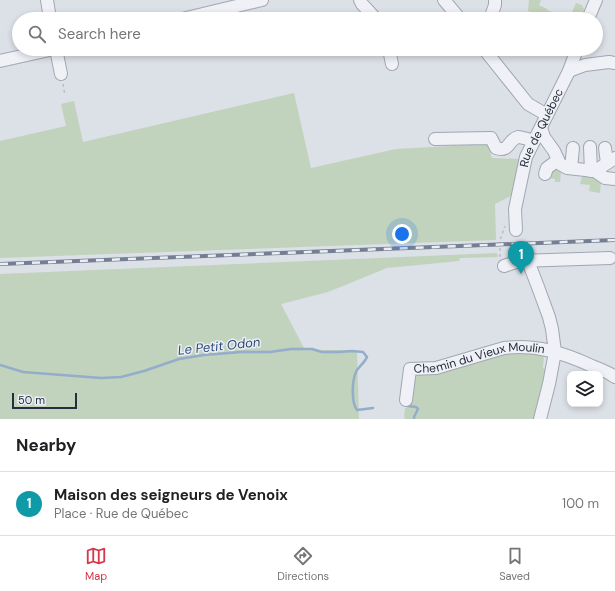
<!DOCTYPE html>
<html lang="en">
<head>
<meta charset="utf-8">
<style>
  :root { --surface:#fff; --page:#f2f2f2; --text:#202124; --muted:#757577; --line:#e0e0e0; --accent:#d7374b }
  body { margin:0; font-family:"DM Sans",sans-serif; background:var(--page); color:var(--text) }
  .controls { position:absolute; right:12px; bottom:12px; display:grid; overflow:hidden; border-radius:8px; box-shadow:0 2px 6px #0003 }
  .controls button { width:36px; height:36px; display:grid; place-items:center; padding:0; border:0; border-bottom:1px solid var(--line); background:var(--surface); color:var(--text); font:20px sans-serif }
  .scale { position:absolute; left:12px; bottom:10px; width:65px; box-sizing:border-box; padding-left:4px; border:2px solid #252e3f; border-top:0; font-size:11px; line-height:14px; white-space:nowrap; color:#252e3f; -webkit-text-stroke:3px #ebeff5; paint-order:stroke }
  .you { position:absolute; left:402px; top:234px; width:14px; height:14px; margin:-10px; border:3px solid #fff; border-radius:50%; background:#1a73e8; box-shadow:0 0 0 6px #1a73e833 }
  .badge { display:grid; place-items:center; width:26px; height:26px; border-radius:50%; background:var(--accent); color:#fff; font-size:13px; font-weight:700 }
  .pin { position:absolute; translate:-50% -33px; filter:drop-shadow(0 1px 2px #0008) }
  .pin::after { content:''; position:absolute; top:21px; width:14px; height:12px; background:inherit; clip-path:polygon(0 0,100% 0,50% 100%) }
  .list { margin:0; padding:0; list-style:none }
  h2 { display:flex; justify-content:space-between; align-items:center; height:52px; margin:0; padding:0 16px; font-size:17px }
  h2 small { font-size:13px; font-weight:400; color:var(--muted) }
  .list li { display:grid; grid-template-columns:26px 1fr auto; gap:12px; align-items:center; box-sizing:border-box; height:64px; padding:0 16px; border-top:1px solid var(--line) }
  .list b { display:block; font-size:15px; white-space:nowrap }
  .list p { margin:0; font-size:13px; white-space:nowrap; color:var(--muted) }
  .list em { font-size:13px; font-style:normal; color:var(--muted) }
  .icon { flex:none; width:22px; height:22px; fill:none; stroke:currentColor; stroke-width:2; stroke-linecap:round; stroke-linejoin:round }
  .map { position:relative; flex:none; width:615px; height:419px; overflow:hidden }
  .search { position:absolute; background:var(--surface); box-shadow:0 2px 6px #0003; left:12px; right:12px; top:12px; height:44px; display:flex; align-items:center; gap:10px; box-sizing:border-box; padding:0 14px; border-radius:22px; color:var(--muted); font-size:15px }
  .sheet { height:116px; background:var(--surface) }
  nav { display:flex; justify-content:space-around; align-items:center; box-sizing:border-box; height:56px; border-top:1px solid var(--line); background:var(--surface); font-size:11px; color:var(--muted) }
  nav a { display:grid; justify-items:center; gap:2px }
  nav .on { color:var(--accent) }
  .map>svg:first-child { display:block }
  .green { fill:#c1d2bd }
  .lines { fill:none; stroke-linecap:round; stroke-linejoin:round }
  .stream { stroke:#94adca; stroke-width:2.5 }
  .minor-casing { stroke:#a1a7b1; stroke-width:14 }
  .path { stroke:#babec6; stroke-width:1.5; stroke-dasharray:3 3; stroke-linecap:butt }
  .minor { stroke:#eff1f6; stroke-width:12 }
  .rail-casing { stroke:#757f92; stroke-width:4 }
  .rail { stroke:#ebeff5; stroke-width:2.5; stroke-dasharray:8; stroke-linecap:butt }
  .labels { text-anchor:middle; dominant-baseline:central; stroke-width:3; stroke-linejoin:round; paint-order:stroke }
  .street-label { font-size:12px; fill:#252e3f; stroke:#ebeff5 }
  .water-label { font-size:13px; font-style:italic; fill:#2d4b75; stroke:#ebeff5 }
</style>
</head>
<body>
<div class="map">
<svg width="615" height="419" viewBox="0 0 615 419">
  <rect width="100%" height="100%" fill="#dce0e7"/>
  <g class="green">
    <path d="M529,0H541L539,5L547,9V10L569,19L576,3L582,5L584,9L580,19H549L528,11Z"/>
    <path d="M294,93L311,168L396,149L487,144L492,158L519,159L511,196L495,204L496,240L0,258V141L66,126L61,104L74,101L83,142Z"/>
    <path d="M555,168L561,172L560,182H555V179L550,178L551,172Z"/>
    <path d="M582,176L592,177L601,181L600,193L589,191L590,185L580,184Z"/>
    <path d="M497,253L498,257L460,258L459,261L387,268L328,292L281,304L305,350H357L359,419H0V274Z"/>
    <path d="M498,352L544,354L543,368L548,370L540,419H405L404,417L405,408L408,407L411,376Z"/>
  </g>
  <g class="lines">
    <g class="stream">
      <path d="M0,365L23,372L101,378L121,377L144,371L179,359L204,355L241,352H270L291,349H312L322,352H339L352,351L363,352L367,357C364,364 358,367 356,372C352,381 351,402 357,410L373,408"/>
      <path d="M408,406L416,407L418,409L414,417V419"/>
    </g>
    <defs>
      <g id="minor">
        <path d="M47,0L50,19"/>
        <path d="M360,0L362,4L376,19"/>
        <path d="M444,0L460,19"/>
        <path d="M182,19L262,0"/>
        <path d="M490,19L495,5V0"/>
        <path d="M588,19L596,0"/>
        <path d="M56,49L61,74"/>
        <path d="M389,49L392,64"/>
        <path d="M484,49L528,104L547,115"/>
        <path d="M0,61L54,49"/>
        <path d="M569,71L585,65L609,62L615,63"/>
        <path d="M541,128L544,137L554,151L560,164L567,168L595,171L605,178L615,179"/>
        <path d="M435,139L491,138L496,148C510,153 508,139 518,137C523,137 529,140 534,141"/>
        <path d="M590,147L591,171"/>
        <path d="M605,148L607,163"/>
        <path d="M571,168L573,148"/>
        <path d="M595,171L615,158"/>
        <path d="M545,174L547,168L558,160"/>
        <path id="s1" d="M516,230L515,209L526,157L569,71L577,49"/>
        <path d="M528,261L538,287L549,317L552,329L555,352L549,384L540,419"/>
        <path d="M504,266L519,261L610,258"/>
        <path id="s2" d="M406,400L410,369L436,368L504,348C536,344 564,353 592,366C600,369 608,372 615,377"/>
      </g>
    </defs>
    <use href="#minor" class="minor-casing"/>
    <g class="path">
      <path d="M63,84L65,96"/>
      <path d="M501,256H500V240L505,226"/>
    </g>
    <use href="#minor" class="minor"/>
    <defs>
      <path id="rail" d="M0,264L615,240"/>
    </defs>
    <use href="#rail" class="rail-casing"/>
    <use href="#rail" class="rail"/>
  </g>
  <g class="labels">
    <g class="street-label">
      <text stroke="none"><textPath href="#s1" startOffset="107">Rue de Québec</textPath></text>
      <text stroke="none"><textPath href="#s2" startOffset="102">Chemin du Vieux Moulin</textPath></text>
    </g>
    <g class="water-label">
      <text transform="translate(219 346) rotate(-6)">Le Petit Odon</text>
    </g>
  </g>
</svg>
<div class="controls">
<button><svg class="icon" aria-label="layers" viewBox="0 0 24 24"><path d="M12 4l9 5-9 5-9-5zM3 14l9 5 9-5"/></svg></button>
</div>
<div class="scale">50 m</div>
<div class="you"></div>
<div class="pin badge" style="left:521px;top:274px;background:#0f9aa8">1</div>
<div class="search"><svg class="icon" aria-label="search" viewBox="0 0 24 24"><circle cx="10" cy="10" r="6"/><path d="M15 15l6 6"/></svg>Search here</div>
</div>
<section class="sheet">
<h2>Nearby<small></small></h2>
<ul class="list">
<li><span class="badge" style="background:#0f9aa8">1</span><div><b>Maison des seigneurs de Venoix</b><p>Place · Rue de Québec</p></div><em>100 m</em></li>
</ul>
</section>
<nav>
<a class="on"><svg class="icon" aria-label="map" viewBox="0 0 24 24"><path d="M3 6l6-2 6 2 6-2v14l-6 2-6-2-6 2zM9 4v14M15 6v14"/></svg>Map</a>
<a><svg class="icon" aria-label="directions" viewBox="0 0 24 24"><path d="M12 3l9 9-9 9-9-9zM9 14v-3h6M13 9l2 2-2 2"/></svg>Directions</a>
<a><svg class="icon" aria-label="saved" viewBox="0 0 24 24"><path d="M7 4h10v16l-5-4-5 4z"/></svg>Saved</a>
</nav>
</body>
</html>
